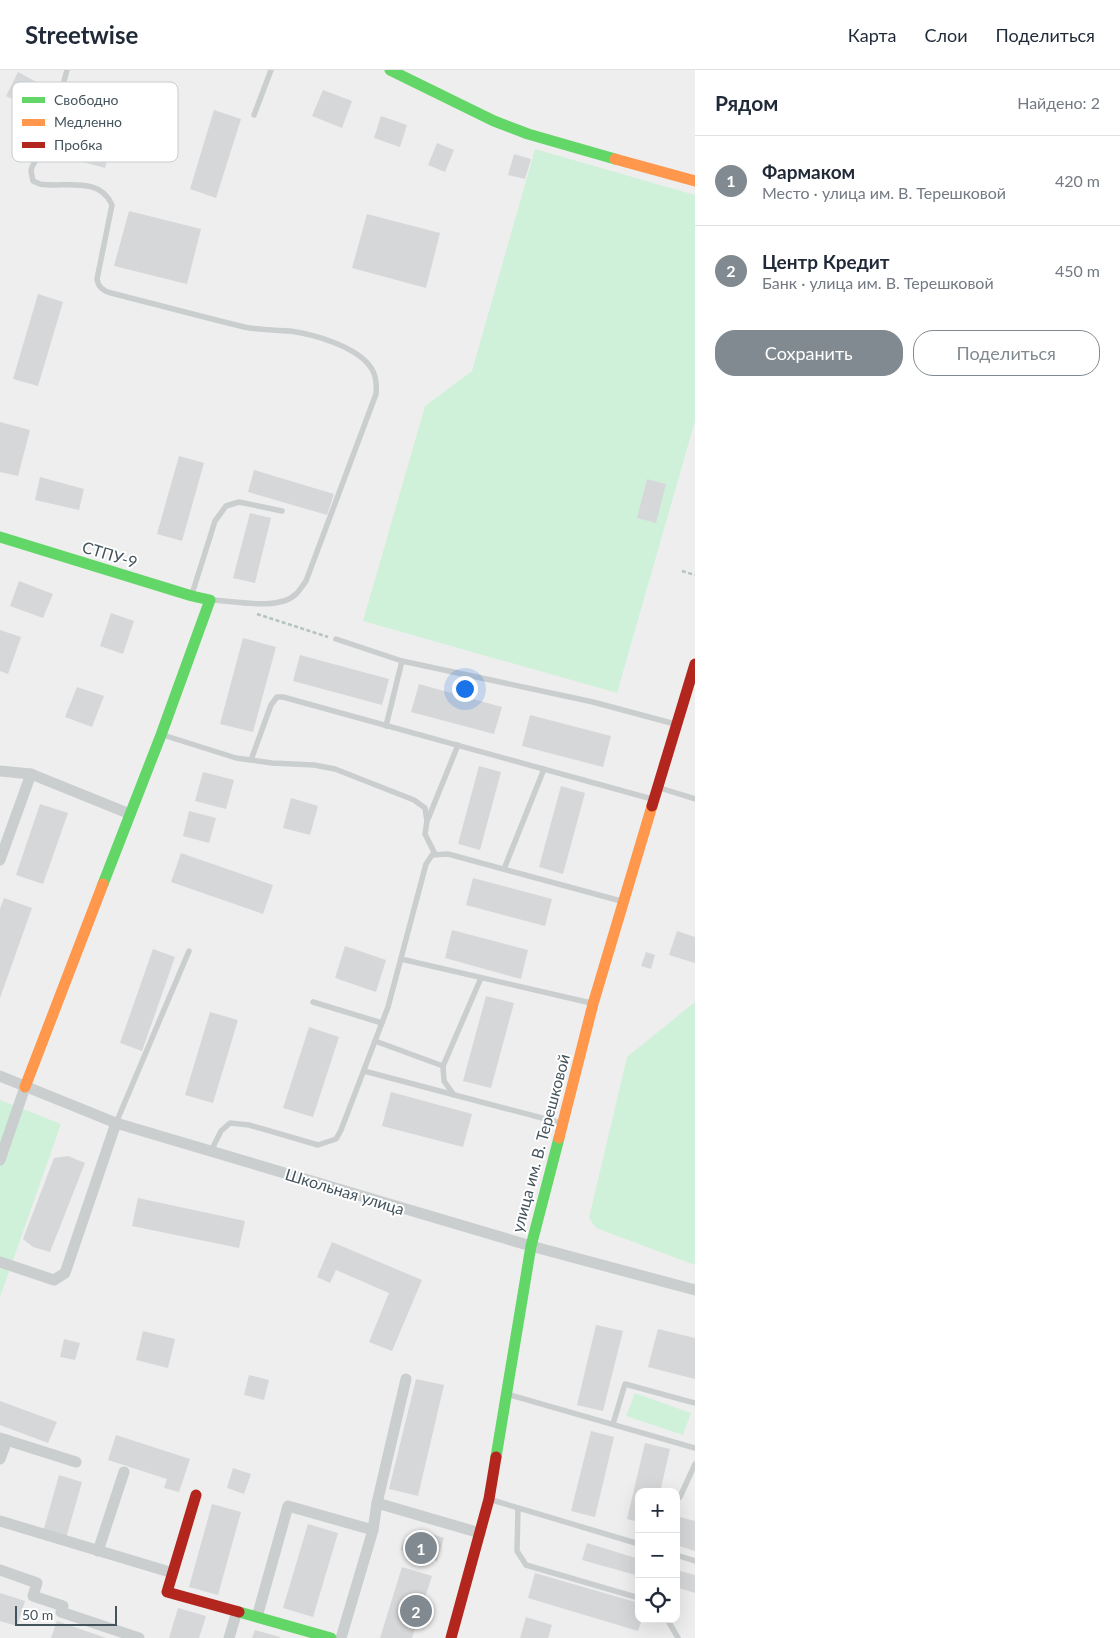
<!DOCTYPE html>
<html lang="ru">
<head>
<meta charset="utf-8">
<style>
  :root { --surface:#fff; --page:#f6f6f7; --text:#1f2937; --muted:#747a83; --line:#e0e1e3; --accent:#808a90 }
  body { margin:0; font-family:Lato,sans-serif; background:var(--page); color:var(--text) }
  .controls { position:absolute; right:15px; bottom:15px; display:grid; overflow:hidden; border-radius:10px; box-shadow:0 5px 20px #0002 }
  .controls button { width:45px; height:45px; display:grid; place-items:center; padding:0; border:0; border-bottom:1px solid var(--line); background:var(--surface); color:var(--text); font:25px sans-serif }
  .scale { position:absolute; left:15px; bottom:12px; width:102px; box-sizing:border-box; padding-left:5px; border:2px solid #44545d; border-top:0; font-size:14px; line-height:18px; white-space:nowrap; color:#44545d; -webkit-text-stroke:4px #fff; paint-order:stroke }
  .you { position:absolute; left:464px; top:618px; width:18px; height:18px; margin:-12px; border:4px solid #fff; border-radius:50%; background:#1a73e8; box-shadow:0 0 0 8px #1a73e833 }
  .badge { display:grid; place-items:center; width:32px; height:32px; border-radius:50%; background:var(--accent); color:#fff; font-size:16px; font-weight:700 }
  .pin { position:absolute; translate:-50% -50%; border:2px solid #fff; box-shadow:0 1px 5px #0006 }
  .list { margin:0; padding:0; list-style:none }
  h2 { display:flex; justify-content:space-between; align-items:center; height:65px; margin:0; padding:0 20px; font-size:21px }
  h2 small { font-size:16px; font-weight:400; color:var(--muted) }
  .list li { display:grid; grid-template-columns:32px 1fr auto; gap:15px; align-items:center; box-sizing:border-box; height:90px; padding:0 20px; border-top:1px solid var(--line) }
  .list b { display:block; font-size:19px; white-space:nowrap }
  .list p { margin:0; font-size:16px; white-space:nowrap; color:var(--muted) }
  .list em { font-size:16px; font-style:normal; color:var(--muted) }
  .actions { display:flex; gap:10px; padding:15px 20px }
  .actions a { flex:1; padding:11px 0; border:1px solid var(--accent); border-radius:20px; text-align:center; font-size:18px; color:var(--accent) }
  .actions .main { background:var(--accent); color:#fff }
  .icon { flex:none; width:28px; height:28px; fill:none; stroke:currentColor; stroke-width:2; stroke-linecap:round; stroke-linejoin:round }
  .map { position:relative; flex:none; width:695px; height:1568px; overflow:hidden }
  header { display:flex; align-items:center; gap:30px; box-sizing:border-box; height:70px; padding:0 25px; background:var(--surface); border-bottom:1px solid var(--line) }
  header strong { font-size:24px }
  nav { display:flex; gap:28px; margin-inline-start:auto; font-size:18px }
  main { display:flex }
  aside { flex:1; background:var(--surface) }
  .map>svg:first-child { display:block }
  .green { fill:#d0f1d9 }
  .building { fill:#d6d7d9 }
  .lines { fill:none; stroke-linecap:round; stroke-linejoin:round }
  .path { stroke:#b6c4be; stroke-width:2.5; stroke-dasharray:4 2.5; stroke-linecap:butt }
  .lane { stroke:#cacecf; stroke-width:5.5 }
  .street { stroke:#cacecf; stroke-width:11 }
  .fast { stroke:#63d668; stroke-width:11 }
  .slow { stroke:#ff974d; stroke-width:11 }
  .jam { stroke:#b3261e; stroke-width:11 }
  .labels { text-anchor:middle; dominant-baseline:central; stroke-width:4; stroke-linejoin:round; paint-order:stroke }
  .street-label { font-size:16px; fill:#44545d; stroke:#fff }
  .key { fill:#fff; stroke:#c7ccce; stroke-width:1 }
  .key-label { font-size:14px; fill:#44545d }
</style>
</head>
<body>
<header>
<strong>Streetwise</strong>
<nav><a>Карта</a><a>Слои</a><a>Поделиться</a></nav>
</header>
<main>
<div class="map">
<svg width="695" height="1568" viewBox="0 0 695 1568">
  <rect width="100%" height="100%" fill="#efeeee"/>
  <g class="green">
    <path d="M535,79L695,125V351L617,623L363,551L425,336L472,301Z"/>
    <path d="M695,932V1195L596,1158L589,1148L627,987Z"/>
    <path d="M0,1030L61,1054L0,1227Z"/>
    <path d="M635,1323L691,1343L683,1365L626,1346Z"/>
  </g>
  <g class="building">
    <path d="M18,2L42,15L31,38L6,26Z"/>
    <path d="M92,13L125,21L105,98L72,89Z"/>
    <path d="M323,20L352,31L342,58L312,46Z"/>
    <path d="M214,40L241,49L216,128L190,119Z"/>
    <path d="M381,46L407,55L400,77L374,68Z"/>
    <path d="M437,73L454,80L445,102L428,95Z"/>
    <path d="M514,84L531,89L525,109L508,105Z"/>
    <path d="M129,141L201,159L187,214L114,196Z"/>
    <path d="M367,144L440,163L426,218L352,198Z"/>
    <path d="M38,224L63,232L38,316L13,309Z"/>
    <path d="M0,352L30,360L18,406L0,402Z"/>
    <path d="M179,386L204,393L182,471L157,464Z"/>
    <path d="M254,400L334,424L327,445L248,422Z"/>
    <path d="M40,407L84,419L79,440L35,430Z"/>
    <path d="M647,409L666,414L656,453L637,448Z"/>
    <path d="M250,443L271,448L255,513L233,508Z"/>
    <path d="M19,511L53,524L43,548L10,536Z"/>
    <path d="M111,543L134,551L123,584L100,576Z"/>
    <path d="M0,560L21,567L8,604L0,601Z"/>
    <path d="M243,568L276,577L253,662L220,654Z"/>
    <path d="M300,585L389,609L382,635L293,611Z"/>
    <path d="M419,614L502,637L494,664L411,642Z"/>
    <path d="M77,617L104,626L92,657L65,647Z"/>
    <path d="M530,645L611,666L603,697L522,676Z"/>
    <path d="M479,696L501,702L480,780L458,774Z"/>
    <path d="M203,702L234,710L226,739L195,731Z"/>
    <path d="M561,716L585,723L563,804L539,797Z"/>
    <path d="M291,728L318,736L310,765L283,758Z"/>
    <path d="M40,734L68,743L43,814L16,805Z"/>
    <path d="M189,741L216,748L209,773L183,766Z"/>
    <path d="M181,783L273,815L263,844L171,812Z"/>
    <path d="M473,808L552,829L545,856L466,835Z"/>
    <path d="M4,828L32,838L0,928V839Z"/>
    <path d="M452,860L528,880L521,909L445,888Z"/>
    <path d="M677,861L695,867V893L669,885Z"/>
    <path d="M345,876L386,890L376,922L335,908Z"/>
    <path d="M153,879L175,887L142,981L120,973Z"/>
    <path d="M646,882L655,885L651,899L641,896Z"/>
    <path d="M486,926L514,933L491,1018L463,1011Z"/>
    <path d="M210,942L238,950L213,1033L185,1025Z"/>
    <path d="M309,957L339,967L313,1047L283,1038Z"/>
    <path d="M391,1022L472,1044L463,1077L382,1056Z"/>
    <path d="M68,1086L85,1093L50,1182L33,1177L23,1169L54,1088Z"/>
    <path d="M138,1128L245,1151L239,1178L132,1156Z"/>
    <path d="M332,1172L422,1210L392,1281L369,1272L389,1223L336,1200L330,1213L317,1207Z"/>
    <path d="M596,1255L623,1261L603,1341L577,1335Z"/>
    <path d="M658,1259L695,1268V1309L648,1297Z"/>
    <path d="M143,1261L175,1269L168,1298L136,1290Z"/>
    <path d="M64,1269L80,1273L75,1290L60,1287Z"/>
    <path d="M249,1305L269,1310L264,1330L244,1325Z"/>
    <path d="M416,1309L444,1315L418,1426L389,1419Z"/>
    <path d="M0,1331L57,1352L48,1373L0,1355Z"/>
    <path d="M591,1361L614,1367L595,1447L571,1441Z"/>
    <path d="M116,1365L190,1389L179,1422L164,1418L167,1409L108,1390Z"/>
    <path d="M645,1373L670,1379L660,1422H639V1452L627,1449Z"/>
    <path d="M233,1398L251,1404L244,1424L227,1418Z"/>
    <path d="M59,1405L82,1412L66,1468L43,1462Z"/>
    <path d="M212,1434L241,1442L218,1525L189,1517Z"/>
    <path d="M676,1446L695,1451V1481L676,1475Z"/>
    <path d="M308,1454L338,1463L313,1547L283,1538Z"/>
    <path d="M426,1462L444,1468L437,1491L401,1480L404,1470L422,1475Z"/>
    <path d="M587,1473L639,1489V1506L582,1490Z"/>
    <path d="M402,1497L432,1506L412,1568H380Z"/>
    <path d="M676,1500L695,1505V1523L676,1517Z"/>
    <path d="M535,1503L639,1533V1549H642L638,1561L528,1528Z"/>
    <path d="M0,1523L25,1531L17,1556L0,1551Z"/>
    <path d="M178,1538L206,1546L199,1568H169Z"/>
    <path d="M526,1547L552,1555L548,1568H520Z"/>
    <path d="M57,1551L106,1568H51Z"/>
    <path d="M255,1560L280,1567V1568H252Z"/>
  </g>
  <g class="lines">
    <g class="path">
      <path d="M682,501L695,505"/>
      <path d="M257,544L328,567"/>
    </g>
    <g class="lane">
      <path d="M67,0L49,66L32,97L31,101L33,111L40,114C65,118 100,106 112,135L97,209C98,217 103,221 111,223C155,234 199,246 244,257C259,260 274,260 290,261C313,264 354,276 369,295C376,303 377,314 376,324L306,511C303,515 300,520 296,524C279,541 235,531 212,530"/>
      <path d="M254,45L271,0"/>
      <path d="M192,524L215,451L226,436L239,432L282,441"/>
      <path d="M336,569L402,591"/>
      <path d="M386,656L402,591L593,632L675,654"/>
      <path d="M163,665L236,688L272,693L314,695L335,699L414,730L425,738L427,751L425,764L435,784"/>
      <path d="M251,690L271,635L277,627H283L652,729"/>
      <path d="M660,718L695,729"/>
      <path d="M428,749L458,675"/>
      <path d="M504,799L544,699"/>
      <path d="M401,889L591,933"/>
      <path d="M313,932L382,953"/>
      <path d="M375,971L443,996"/>
      <path d="M364,1001L561,1053"/>
      <path d="M454,1025L444,1011L443,996L481,908"/>
      <path d="M116,1053L189,881"/>
      <path d="M211,1081L221,1061L230,1053L249,1055L318,1075L336,1069L341,1060L388,937L426,794L432,785L448,784L621,831"/>
      <path d="M507,1324L695,1378"/>
      <path d="M613,1354L625,1314L695,1333"/>
      <path d="M492,1430L639,1474"/>
      <path d="M676,1430L680,1427L695,1394"/>
      <path d="M518,1438L517,1481L526,1495L639,1528"/>
      <path d="M676,1485L695,1491"/>
      <path d="M667,1549L678,1568"/>
    </g>
    <g class="street">
      <path d="M0,701L31,704L130,744"/>
      <path d="M0,790L31,704"/>
      <path d="M0,1006L116,1053L531,1176L695,1220"/>
      <path d="M0,1090L25,1017"/>
      <path d="M0,1192L54,1210L65,1203L116,1053"/>
      <path d="M0,1368L76,1392"/>
      <path d="M0,1389L7,1370"/>
      <path d="M377,1433L480,1463"/>
      <path d="M0,1451L173,1503"/>
      <path d="M98,1481L124,1402"/>
      <path d="M0,1500L37,1513L33,1526L63,1536L61,1542L139,1568"/>
      <path d="M257,1547L288,1436L373,1460"/>
      <path d="M229,1568L237,1541"/>
      <path d="M341,1568L373,1460L377,1433L406,1309"/>
    </g>
    <g class="fast">
      <path d="M390,0L494,51L528,64L615,89"/>
      <path d="M0,467L192,526L210,530L161,665L103,814"/>
      <path d="M496,1387L531,1176L559,1068"/>
      <path d="M239,1542L331,1568"/>
    </g>
    <g class="slow">
      <path d="M615,89L695,111"/>
      <path d="M25,1017L103,814"/>
      <path d="M559,1068L593,934L652,736"/>
    </g>
    <g class="jam">
      <path d="M652,736L695,594"/>
      <path d="M196,1425L167,1522L239,1542"/>
      <path d="M451,1568L489,1429L496,1387"/>
    </g>
  </g>
  <g class="labels">
    <g class="street-label">
      <text transform="translate(110 484) rotate(17)">СТПУ-9</text>
      <text transform="translate(540 1073) rotate(-75)">улица им. В. Терешковой</text>
      <text transform="translate(345 1121) rotate(17)">Школьная улица</text>
    </g>
  </g>
  <rect x="12" y="12" width="166" height="80" rx="8" class="key"/>
  <rect x="22" y="27" width="23" height="6" fill="#63d668"/>
  <rect x="22" y="49" width="23" height="7" fill="#ff974d"/>
  <rect x="22" y="72" width="23" height="6" fill="#b3261e"/>
  <g class="key-label">
    <text x="54" y="35">Свободно</text>
    <text x="54" y="57">Медленно</text>
    <text x="54" y="80">Пробка</text>
  </g>
</svg>
<div class="controls">
<button>+</button>
<button>−</button>
<button><svg class="icon" aria-label="locate" viewBox="0 0 24 24"><circle cx="12" cy="12" r="6"/><path d="M12 2v4M12 18v4M2 12h4M18 12h4"/></svg></button>
</div>
<div class="scale">50 m</div>
<div class="you"></div>
<div class="pin badge" style="left:421px;top:1478px">1</div>
<div class="pin badge" style="left:416px;top:1541px">2</div>
</div>
<aside>
<h2>Рядом<small>Найдено: 2</small></h2>
<ul class="list">
<li><span class="badge">1</span><div><b>Фармаком</b><p>Место · улица им. В. Терешковой</p></div><em>420 m</em></li>
<li><span class="badge">2</span><div><b>Центр Кредит</b><p>Банк · улица им. В. Терешковой</p></div><em>450 m</em></li>
</ul>
<div class="actions"><a class="main">Сохранить</a><a>Поделиться</a></div>
</aside>
</main>
</body>
</html>
